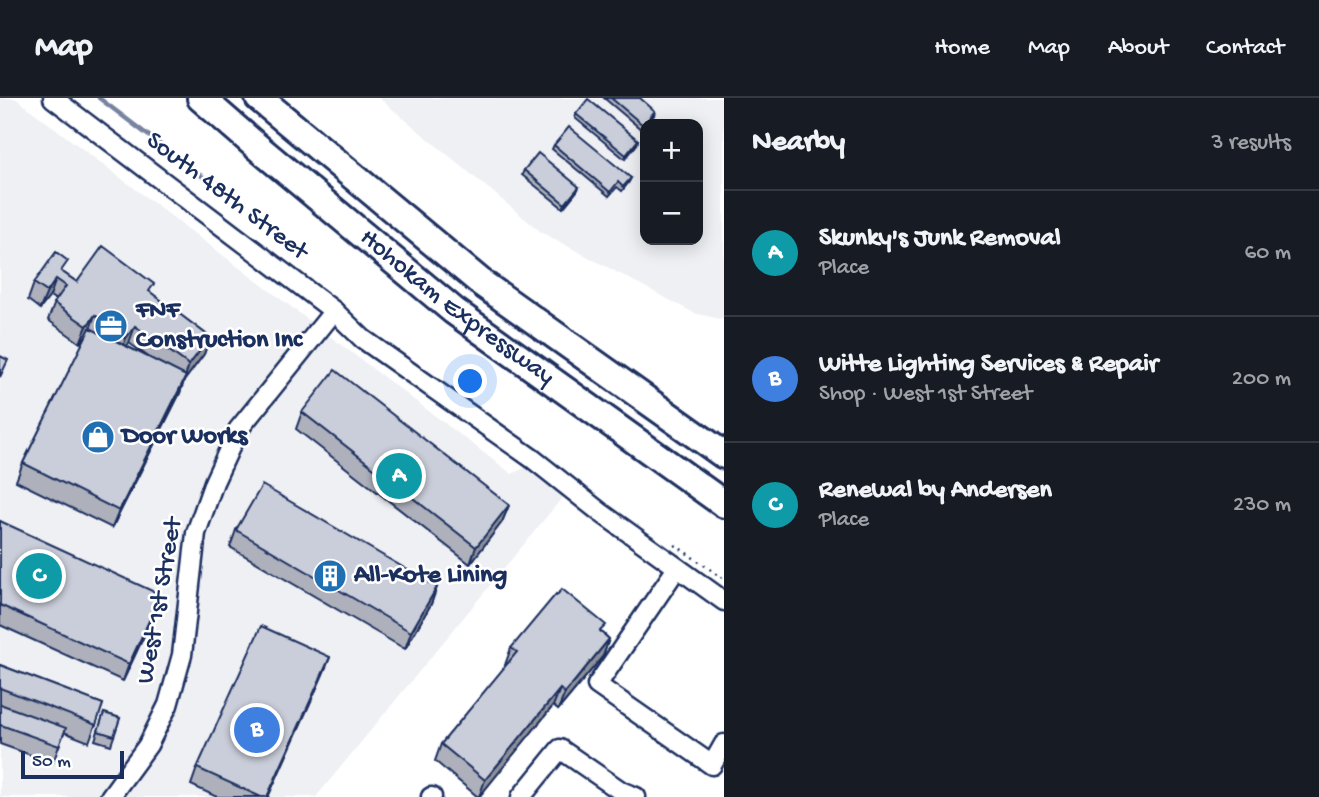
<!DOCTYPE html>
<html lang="en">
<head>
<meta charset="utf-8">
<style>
  :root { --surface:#171b24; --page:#20242c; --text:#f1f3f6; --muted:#9ea1a6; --line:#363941; --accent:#1f6fb2 }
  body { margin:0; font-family:"Gochi Hand",sans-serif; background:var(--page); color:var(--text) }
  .controls { position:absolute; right:21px; top:21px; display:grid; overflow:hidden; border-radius:14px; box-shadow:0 4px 18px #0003 }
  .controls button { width:63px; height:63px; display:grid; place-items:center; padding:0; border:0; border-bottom:2px solid var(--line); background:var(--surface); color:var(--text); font:35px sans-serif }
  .scale { position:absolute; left:21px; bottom:18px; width:103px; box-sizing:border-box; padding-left:7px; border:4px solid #1b2f5e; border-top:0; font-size:19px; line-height:24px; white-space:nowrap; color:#1b2f5e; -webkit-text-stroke:5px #fff; paint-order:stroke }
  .you { position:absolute; left:471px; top:284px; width:24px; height:24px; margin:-18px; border:5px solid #fff; border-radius:50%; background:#1a73e8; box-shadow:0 0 0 10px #1a73e833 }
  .badge { display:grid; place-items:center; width:46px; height:46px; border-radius:50%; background:var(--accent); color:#fff; font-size:23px; font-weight:700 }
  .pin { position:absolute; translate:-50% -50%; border:4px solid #fff; box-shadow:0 2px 7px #0006 }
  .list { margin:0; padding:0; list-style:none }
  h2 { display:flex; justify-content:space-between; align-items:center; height:91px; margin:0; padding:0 28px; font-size:30px }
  h2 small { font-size:23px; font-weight:400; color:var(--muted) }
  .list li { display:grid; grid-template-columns:46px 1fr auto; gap:21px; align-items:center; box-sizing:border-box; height:126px; padding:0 28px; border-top:2px solid var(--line) }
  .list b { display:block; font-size:26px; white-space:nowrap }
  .list p { margin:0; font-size:23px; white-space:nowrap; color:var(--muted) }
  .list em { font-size:23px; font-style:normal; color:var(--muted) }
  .map { position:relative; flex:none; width:724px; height:699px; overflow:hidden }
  header { display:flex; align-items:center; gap:42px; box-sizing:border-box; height:98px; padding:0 35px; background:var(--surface); border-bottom:2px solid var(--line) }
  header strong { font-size:33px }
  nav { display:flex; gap:38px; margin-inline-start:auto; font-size:24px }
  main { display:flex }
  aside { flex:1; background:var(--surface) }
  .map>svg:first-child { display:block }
  .built { fill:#eff0f4; fill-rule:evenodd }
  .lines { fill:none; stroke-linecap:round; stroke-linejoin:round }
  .stream { stroke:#77839f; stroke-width:4.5 }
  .minor-casing { stroke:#1b2f5e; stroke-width:23 }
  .highway-casing { stroke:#1b2f5e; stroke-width:32 }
  .path { stroke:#1b2f5e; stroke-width:2.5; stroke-dasharray:2 5; stroke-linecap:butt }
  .minor { stroke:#fff; stroke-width:18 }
  .highway { stroke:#fff; stroke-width:26 }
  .wall { fill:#aeb1bb; stroke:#1b2f5e; stroke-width:2; fill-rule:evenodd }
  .shaded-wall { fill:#8d9099; stroke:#1b2f5e; stroke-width:2 }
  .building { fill:#caceda; stroke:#1b2f5e; stroke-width:2 }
  .labels { text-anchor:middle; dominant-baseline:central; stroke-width:5; stroke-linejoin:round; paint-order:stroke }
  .street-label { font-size:26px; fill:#1b2f5e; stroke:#fff }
  .poi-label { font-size:26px; font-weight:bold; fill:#1b2f5e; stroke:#fff; text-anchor:start }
</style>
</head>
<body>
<header>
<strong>Map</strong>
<nav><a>Home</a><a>Map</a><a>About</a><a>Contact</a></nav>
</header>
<main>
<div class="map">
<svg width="724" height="699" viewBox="0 0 724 699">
  <rect width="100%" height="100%" fill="#fff"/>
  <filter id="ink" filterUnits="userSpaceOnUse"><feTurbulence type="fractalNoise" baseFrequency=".0143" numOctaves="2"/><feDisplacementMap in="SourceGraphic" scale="14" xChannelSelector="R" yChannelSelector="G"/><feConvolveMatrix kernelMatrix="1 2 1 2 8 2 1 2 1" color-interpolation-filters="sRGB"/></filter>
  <g filter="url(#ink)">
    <g class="built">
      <path d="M0,0H15L512,376L526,369L566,395L316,699H0Z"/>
      <path d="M379,0H724V222L694,215L541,134ZM645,26H698V142H645Z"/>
    </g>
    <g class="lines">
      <path class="stream" d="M99,0L207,82"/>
      <defs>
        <g id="minor">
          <path d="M53,0L334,213L363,241L533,361L600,414L724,503"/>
          <path d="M677,470L597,587L712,667L724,646"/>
          <path d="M110,699L148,647L168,607L182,557L196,435L214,384L238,332L334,213"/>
          <path d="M431,699H432"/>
          <path d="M521,699L560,651L621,693L636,699"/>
        </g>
        <g id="highway">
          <path id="s1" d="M201,0L255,47L454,213L724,406"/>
          <path d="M259,0L483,186L724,357"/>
        </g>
      </defs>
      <use href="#minor" class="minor-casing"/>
      <use href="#highway" class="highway-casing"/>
      <path class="path" d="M675,447L724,481"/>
      <use href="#minor" class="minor"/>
      <use href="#highway" class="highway"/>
    </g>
    <g class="wall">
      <path d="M604,0H640L654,17L642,32Z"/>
      <path d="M576,16L638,42L637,46L625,61L575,20Z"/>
      <path d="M554,47L631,80L629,84L622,93L617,89L609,98L552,51Z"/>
      <path d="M524,72L579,89L577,93L563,110L522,77Z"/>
      <path d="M64,175L77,184L151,195L210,239L204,256L184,283L180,295L112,430L16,383L23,365L88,235L80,245L48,222L56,202L50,198L40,211L28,202L34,185ZM129,245L150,260L126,248Z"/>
      <path d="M302,314L509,407L502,424L470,466L296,331Z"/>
      <path d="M0,423L155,514L123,583L0,527Z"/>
      <path d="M236,432L437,489L431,506L405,551L230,449Z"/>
      <path d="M603,535L609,541L603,558L558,612L553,608L478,699L435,663L441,646L506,568L505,567L511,550Z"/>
      <path d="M330,559L323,576L268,699H217L191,687L197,670Z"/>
      <path d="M0,567L103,606L89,644L64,634L53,665L0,646Z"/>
      <path d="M104,615L120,620L111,647L95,642Z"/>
    </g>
    <g class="shaded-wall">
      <path d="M655,13L654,17L642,32L643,27Z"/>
      <path d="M638,42L637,46L625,61L626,57Z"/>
      <path d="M579,89L577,93L563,110L565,106Z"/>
      <path d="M56,181L50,198L40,211L47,194Z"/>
      <path d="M95,217L89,234L80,245L87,228Z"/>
      <path d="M135,228L129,245L120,257L126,240Z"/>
      <path d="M210,239L204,256L184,283L180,295L112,430L119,413L184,282L189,267Z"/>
      <path d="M509,407L502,424L470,466L476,449Z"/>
      <path d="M437,489L431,506L405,551L411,534Z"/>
      <path d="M161,497L155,514L123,583L129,566Z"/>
      <path d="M609,541L603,558L558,612L565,595Z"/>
      <path d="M330,559L323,576L268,699H267Z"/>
      <path d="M560,591L553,608L479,699L485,682Z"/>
    </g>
    <g class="building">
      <path d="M611,0H640L655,13L643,27Z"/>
      <path d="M588,1L638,42L626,57L576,16Z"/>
      <path d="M569,29L631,80L623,89L618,84L610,94L554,47Z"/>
      <path d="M538,55L579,89L565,106L524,72Z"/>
      <path d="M103,148L154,186L149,193L210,239L189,267L135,228L126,240L95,217L87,228L54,205L66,188L56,181L47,194L34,185L56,154L68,163L61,173L77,184Z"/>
      <path d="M90,230L186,278L119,413L23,365Z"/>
      <path d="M0,258L8,262L0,279Z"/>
      <path d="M335,272L509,407L476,449L302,314Z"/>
      <path d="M262,387L437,489L411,534L236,432Z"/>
      <path d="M0,423L161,497L129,566L0,507Z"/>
      <path d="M562,491L606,527L600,533L609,541L565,595L560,591L485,682L441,646L517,554L511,550L556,496L557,497Z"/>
      <path d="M261,528L330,559L267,699H261L197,670Z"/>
      <path d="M0,567L103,606L96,627L0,590Z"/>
      <path d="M0,606L66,630L59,648L1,627L0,629Z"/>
      <path d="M104,615L120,620L114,638L98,633Z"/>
    </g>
  </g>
  <defs>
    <symbol id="office-disc" viewBox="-11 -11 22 22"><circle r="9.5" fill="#1f6fb2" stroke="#fff"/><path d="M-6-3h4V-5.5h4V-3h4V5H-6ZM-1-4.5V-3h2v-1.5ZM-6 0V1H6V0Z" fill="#fff"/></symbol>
    <symbol id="shop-disc" viewBox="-11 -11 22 22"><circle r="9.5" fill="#1f6fb2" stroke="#fff"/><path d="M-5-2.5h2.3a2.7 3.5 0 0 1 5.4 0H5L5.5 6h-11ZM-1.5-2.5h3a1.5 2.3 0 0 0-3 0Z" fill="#fff"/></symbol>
    <symbol id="building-disc" viewBox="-11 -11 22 22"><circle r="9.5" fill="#1f6fb2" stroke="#fff"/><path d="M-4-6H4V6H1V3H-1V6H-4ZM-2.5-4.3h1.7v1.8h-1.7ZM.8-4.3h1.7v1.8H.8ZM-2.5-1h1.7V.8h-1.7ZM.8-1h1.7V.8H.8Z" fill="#fff"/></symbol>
  </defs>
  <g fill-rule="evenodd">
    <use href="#office-disc" x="92" y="209" width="38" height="38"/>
    <use href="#shop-disc" x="79" y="320" width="38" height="38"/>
    <use href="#building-disc" x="311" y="459" width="38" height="38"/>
  </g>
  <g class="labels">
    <g class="street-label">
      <text transform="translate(226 99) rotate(37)">South 48th Street</text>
      <text stroke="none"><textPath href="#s1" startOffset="331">Hohokam Expressway</textPath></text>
      <text transform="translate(161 503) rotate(-80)">West 1st Street</text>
    </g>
    <g class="poi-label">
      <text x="136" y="213">FNF<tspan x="136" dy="30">Construction Inc</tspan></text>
      <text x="122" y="339">Door Works</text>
      <text x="354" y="478">All-Kote Lining</text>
    </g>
  </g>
</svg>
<div class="controls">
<button>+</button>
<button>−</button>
</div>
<div class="scale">50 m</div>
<div class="you"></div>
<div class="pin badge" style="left:399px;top:378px;background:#0f9aa8">A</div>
<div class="pin badge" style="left:257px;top:632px;background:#3f7fe0">B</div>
<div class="pin badge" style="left:39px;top:478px;background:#0f9aa8">C</div>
</div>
<aside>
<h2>Nearby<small>3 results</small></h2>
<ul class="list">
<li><span class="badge" style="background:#0f9aa8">A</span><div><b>Skunky's Junk Removal</b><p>Place</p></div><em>60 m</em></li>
<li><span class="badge" style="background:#3f7fe0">B</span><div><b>Witte Lighting Services &amp; Repair</b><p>Shop · West 1st Street</p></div><em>200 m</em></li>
<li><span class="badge" style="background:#0f9aa8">C</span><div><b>Renewal by Andersen</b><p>Place</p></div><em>230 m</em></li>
</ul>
</aside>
</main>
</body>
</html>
